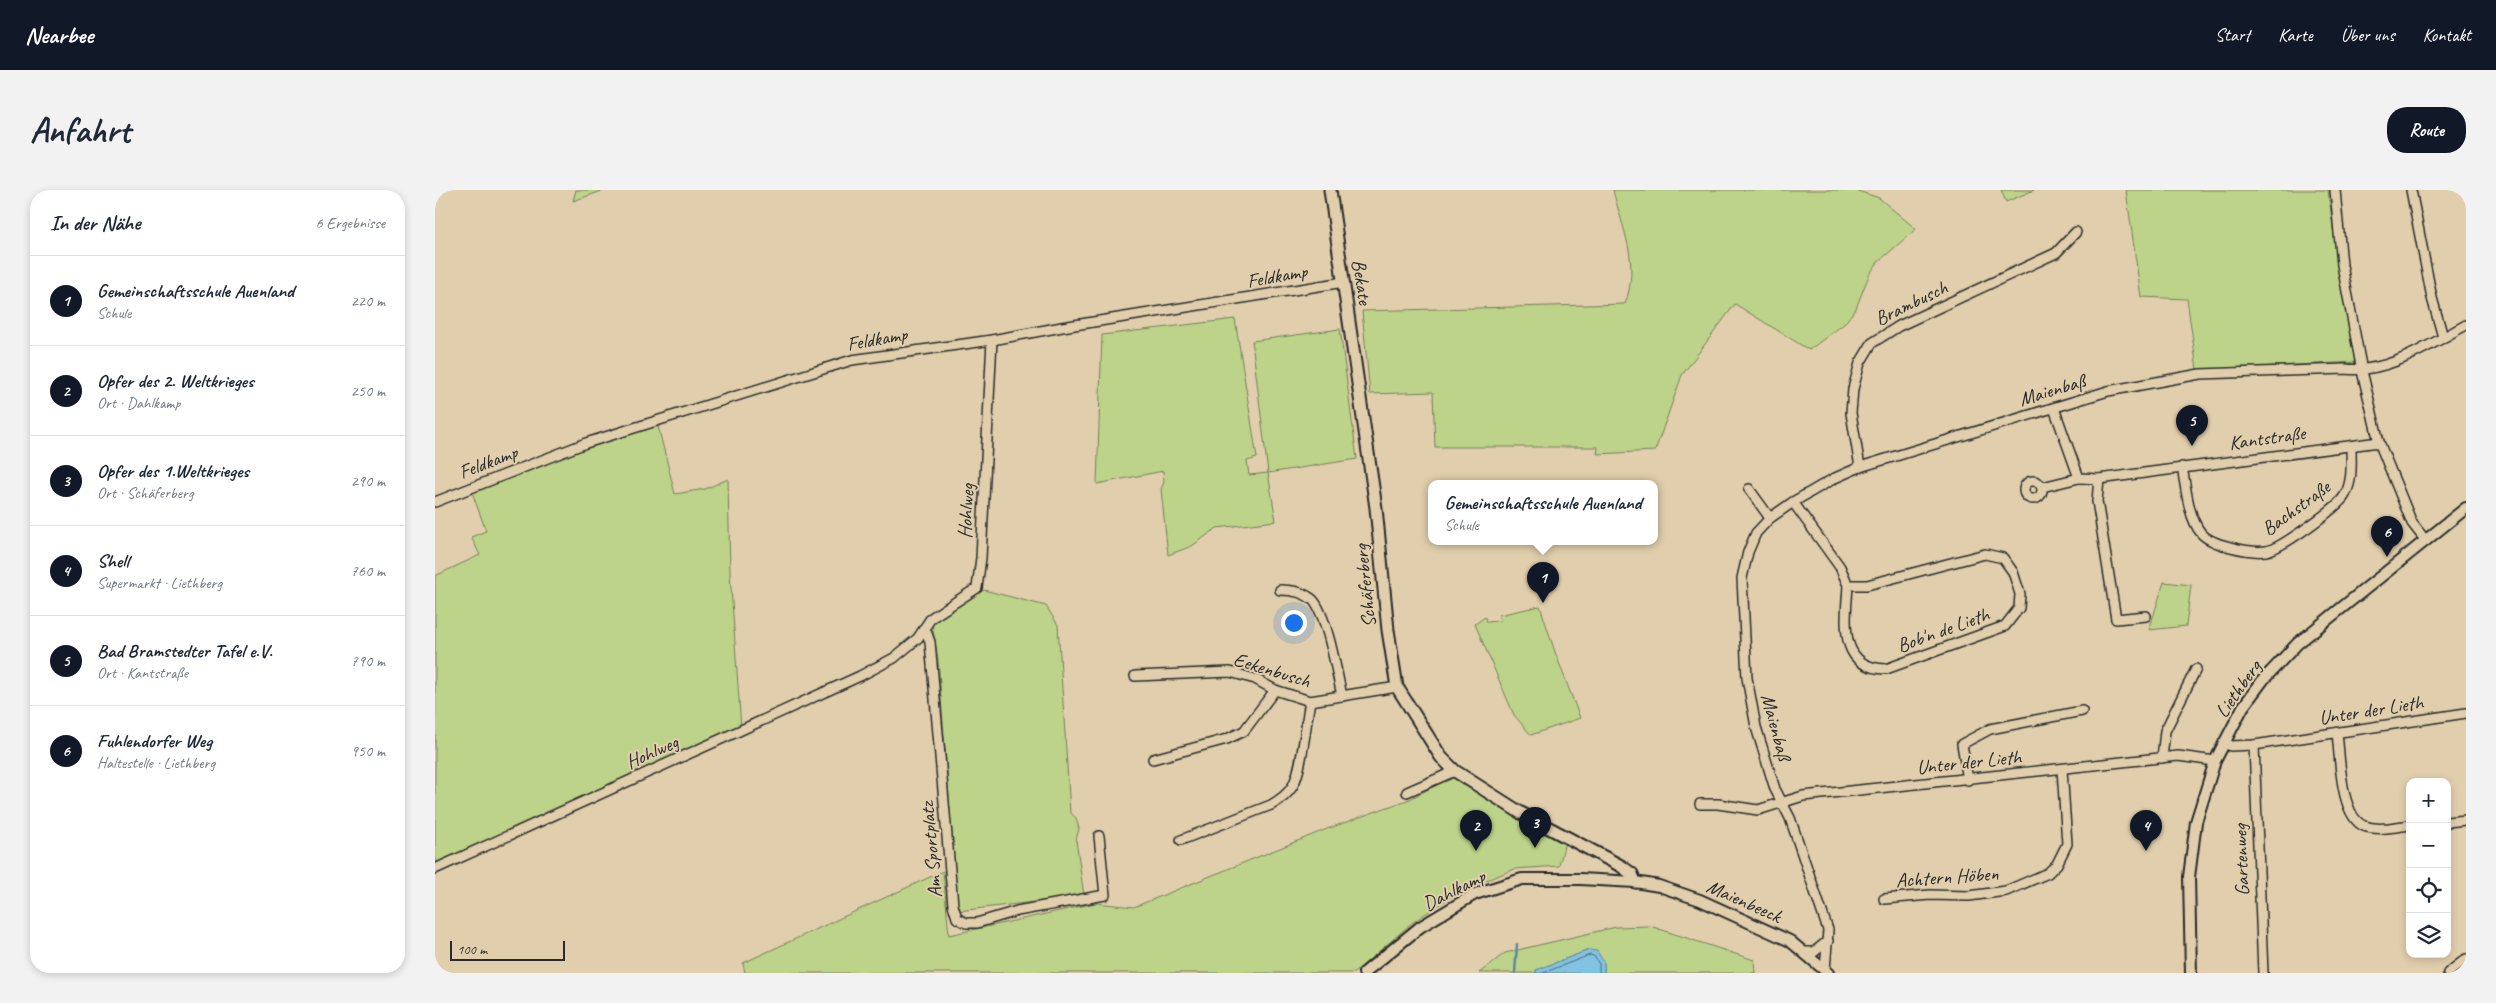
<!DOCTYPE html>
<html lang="de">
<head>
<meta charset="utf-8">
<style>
  :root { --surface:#fff; --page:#f2f2f3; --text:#1f2937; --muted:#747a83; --line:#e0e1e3; --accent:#111827 }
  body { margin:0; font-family:Caveat,sans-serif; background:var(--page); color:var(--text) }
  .controls { position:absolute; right:15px; bottom:15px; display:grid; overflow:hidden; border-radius:10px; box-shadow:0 2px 8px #0003 }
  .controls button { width:45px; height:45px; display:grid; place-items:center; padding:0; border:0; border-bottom:1px solid var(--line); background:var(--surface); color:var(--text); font:25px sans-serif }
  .scale { position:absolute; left:15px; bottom:12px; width:115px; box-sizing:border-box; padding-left:5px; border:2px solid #2b2b2b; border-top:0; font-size:14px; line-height:18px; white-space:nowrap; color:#2b2b2b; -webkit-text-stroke:4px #e1ceac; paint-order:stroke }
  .you { position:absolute; left:858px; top:432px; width:18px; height:18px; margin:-12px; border:4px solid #fff; border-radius:50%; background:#1a73e8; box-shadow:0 0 0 8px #1a73e833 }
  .badge { display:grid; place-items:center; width:32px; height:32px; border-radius:50%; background:var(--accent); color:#fff; font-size:16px; font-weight:700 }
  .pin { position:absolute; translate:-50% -41px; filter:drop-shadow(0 1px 2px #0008) }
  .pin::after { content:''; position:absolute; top:26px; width:18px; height:15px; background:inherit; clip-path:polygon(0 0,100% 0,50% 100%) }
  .popup { position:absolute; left:993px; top:290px; width:230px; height:65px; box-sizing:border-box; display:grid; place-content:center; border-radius:10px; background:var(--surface); filter:drop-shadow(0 1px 4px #0005); font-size:16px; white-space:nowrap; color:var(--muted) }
  .popup b { font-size:19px; color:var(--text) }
  .popup::after { content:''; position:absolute; left:50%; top:100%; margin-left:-10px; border:10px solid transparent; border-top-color:var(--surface) }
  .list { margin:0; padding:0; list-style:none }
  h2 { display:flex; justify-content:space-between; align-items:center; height:65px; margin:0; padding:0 20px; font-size:21px }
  h2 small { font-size:16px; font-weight:400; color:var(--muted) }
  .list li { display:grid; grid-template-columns:32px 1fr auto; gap:15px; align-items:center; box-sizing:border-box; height:90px; padding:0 20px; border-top:1px solid var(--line) }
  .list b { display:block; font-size:19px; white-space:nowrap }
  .list p { margin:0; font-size:16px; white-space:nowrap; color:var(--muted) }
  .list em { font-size:16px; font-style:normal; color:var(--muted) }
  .icon { flex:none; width:28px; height:28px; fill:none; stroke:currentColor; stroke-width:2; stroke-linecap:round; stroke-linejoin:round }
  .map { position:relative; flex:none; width:2031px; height:783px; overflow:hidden; border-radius:20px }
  header { display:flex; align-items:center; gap:30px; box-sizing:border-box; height:70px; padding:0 25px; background:var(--accent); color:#fff }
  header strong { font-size:24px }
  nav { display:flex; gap:28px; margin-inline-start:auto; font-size:18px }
  .intro { display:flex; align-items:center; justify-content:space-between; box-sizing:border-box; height:120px; padding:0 30px }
  h1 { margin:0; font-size:35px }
  .button { padding:12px 22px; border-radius:20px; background:var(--accent); color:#fff; font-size:18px; font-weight:700 }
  main { display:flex; gap:30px; padding:0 30px }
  aside { flex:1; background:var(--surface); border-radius:20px; box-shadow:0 2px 8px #0003 }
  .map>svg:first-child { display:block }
  .green { fill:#bdd389; stroke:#747f5a }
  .water { fill:#82c3e3; stroke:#5f8699 }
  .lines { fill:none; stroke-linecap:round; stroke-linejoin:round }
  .shore { stroke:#4e6875; stroke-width:1 }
  .stream { stroke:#5f8699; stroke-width:2.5 }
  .minor-casing { stroke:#2b2b2b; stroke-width:12 }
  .tertiary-casing { stroke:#2b2b2b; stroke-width:14 }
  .secondary-casing { stroke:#2b2b2b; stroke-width:15 }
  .minor { stroke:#e1ceac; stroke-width:9 }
  .tertiary { stroke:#e1ceac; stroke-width:10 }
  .secondary { stroke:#e1ceac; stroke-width:11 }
  .labels { text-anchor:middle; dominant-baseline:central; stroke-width:4; stroke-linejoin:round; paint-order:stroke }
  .street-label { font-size:20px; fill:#2b2b2b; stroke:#e1ceac }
</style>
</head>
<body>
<header>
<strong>Nearbee</strong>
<nav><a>Start</a><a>Karte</a><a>Über uns</a><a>Kontakt</a></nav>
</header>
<div class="intro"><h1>Anfahrt</h1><a class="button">Route</a></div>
<main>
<aside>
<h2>In der Nähe<small>6 Ergebnisse</small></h2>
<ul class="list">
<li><span class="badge">1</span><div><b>Gemeinschaftsschule Auenland</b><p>Schule</p></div><em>220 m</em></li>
<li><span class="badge">2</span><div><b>Opfer des 2. Weltkrieges</b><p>Ort · Dahlkamp</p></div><em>250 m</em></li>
<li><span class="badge">3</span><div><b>Opfer des 1.Weltkrieges</b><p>Ort · Schäferberg</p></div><em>290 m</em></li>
<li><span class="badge">4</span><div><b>Shell</b><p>Supermarkt · Liethberg</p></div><em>760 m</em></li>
<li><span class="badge">5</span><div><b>Bad Bramstedter Tafel e.V.</b><p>Ort · Kantstraße</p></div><em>790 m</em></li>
<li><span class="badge">6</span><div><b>Fuhlendorfer Weg</b><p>Haltestelle · Liethberg</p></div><em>950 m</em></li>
</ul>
</aside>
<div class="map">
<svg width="2031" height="783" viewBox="0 0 2031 783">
  <rect width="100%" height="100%" fill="#e1ceac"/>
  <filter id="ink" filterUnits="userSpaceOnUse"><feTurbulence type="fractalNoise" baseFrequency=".02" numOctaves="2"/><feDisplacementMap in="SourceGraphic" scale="10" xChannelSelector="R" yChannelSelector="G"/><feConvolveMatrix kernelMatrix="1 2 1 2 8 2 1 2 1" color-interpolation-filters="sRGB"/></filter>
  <g filter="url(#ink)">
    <g class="green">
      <path d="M141,0H170L138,11Z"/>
      <path d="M1178,0H1420L1444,8L1481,39L1443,72L1434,85L1421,118L1409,134L1374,160L1300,114L1247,185L1220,261L1162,264L1163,257H1000L998,202L935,204L927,121L1190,114C1205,73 1188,41 1178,0Z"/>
      <path d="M1566,0H1599L1571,12Z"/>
      <path d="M1691,0H1893L1905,90L1920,172L1762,180L1752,109L1706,107Z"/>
      <path d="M800,129L822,268L812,271L814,285L833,283L817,151L905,139L922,269L833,283L841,331L782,338L757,356L733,365L726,299L729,292L728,281L662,294L667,145Z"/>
      <path d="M223,236L240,304L270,299L293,289L295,383L306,538L119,620L0,675V386L45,365L36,347L51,341L37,302L150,258Z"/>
      <path d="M1729,392L1756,395L1751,436L1714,440Z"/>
      <path d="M549,400L611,416L623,435L635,622L641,628L644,639L641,650L649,706L523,721L503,469L497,434L536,407Z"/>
      <path d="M1105,416L1120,462L1145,528L1096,545L1079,525L1040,434L1050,427L1051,432L1065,431L1064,425Z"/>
      <path d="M1020,585L1082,629L1130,652L1124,676L1080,679L1026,700L978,732L919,783H310L308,773L508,681L514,745L661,713L699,717L892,639L975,609Z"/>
      <path d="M1215,736L1319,770L1320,783H1169V773L1154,760L1101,780V783H1044L1070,763L1181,737Z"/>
    </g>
    <path class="water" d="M1154,760L1162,761L1169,773V783H1101V780Z"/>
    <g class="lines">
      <path class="shore" d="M1108,783L1155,765L1159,766L1164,774V783"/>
      <path class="stream" d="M1080,783L1082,754"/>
      <defs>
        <g id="minor">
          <path d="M1900,0L1907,75L1927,181L1944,252L1977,333L1991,351"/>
          <path d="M1976,0L1997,108L2008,147"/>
          <path d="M1619,218L1644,288L1664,289L1944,252"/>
          <path d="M1425,277L1416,223L1418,199L1425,173L1437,153L1464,136L1621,63L1641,42"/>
          <path d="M1747,277C1751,297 1753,327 1766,343C1776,355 1815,363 1831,361C1845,359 1904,317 1910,305C1918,290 1916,272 1916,256"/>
          <path d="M1664,289L1662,311L1681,429L1711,426"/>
          <circle cx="1598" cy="300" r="9"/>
          <path d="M1607,297L1644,288"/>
          <path d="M1314,299L1335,328"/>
          <path d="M0,312L151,253L417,170L557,150L627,137L909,92"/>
          <path d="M1358,312L1405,377L1413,395"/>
          <path d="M1550,364L1568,368L1578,382L1585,404L1584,418L1570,436L1451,479C1402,478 1411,430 1413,395H1432Z"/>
          <path d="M845,400C857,400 869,402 878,410C892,425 902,484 907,506"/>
          <path d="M490,438L495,452L518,715L522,728L531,733H542L582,721L670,705L664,646"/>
          <path d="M700,486L795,482L820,489L840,500L875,511L962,497"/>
          <path d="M1902,543C1905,566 1905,626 1929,636C1943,641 1960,637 1975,635"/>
          <path d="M1789,552L1796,556L1819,555L2031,523"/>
          <path d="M1819,555L1828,783"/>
          <path d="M1727,568L1730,541L1761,479"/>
          <path d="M718,569L792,549L809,541L840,500"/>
          <path d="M1533,590L1527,554L1555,539L1647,521"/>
          <path d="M972,602L1020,581"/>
          <path d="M1265,614H1283L1323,620L1368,606L1743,566L1780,571"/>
          <path d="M2012,632L2031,630"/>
          <path d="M746,650L836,615C845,610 852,605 857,597C867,583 871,530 875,511"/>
          <path d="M0,679L425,486L459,468L483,448L496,428L542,398L546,368L557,150"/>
          <path d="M1449,709L1495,705L1534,706L1571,701L1613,683L1622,674L1632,654L1627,579"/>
          <path d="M1370,762H1379L1393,751"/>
          <path d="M1390,781L1393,740L1355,628L1340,599L1321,537L1312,488L1307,388L1313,362L1321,343L1335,328L1358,312L1400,288L1425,277L1673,201L1765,184L1911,179C1953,184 1995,154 2031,135"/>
          <path d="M2013,783L2031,769"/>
        </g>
        <g id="tertiary">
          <path d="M929,783L985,737L1040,704L1087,689H1145L1200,692L1224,696L1265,710L1355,751L1393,783"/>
          <path d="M1756,783L1754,687L1761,632L1780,571L1808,517L1828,490L1863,453L2031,318"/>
        </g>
        <path id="secondary" d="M895,0L941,318L953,440L962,497L1006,567L1020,581L1086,623L1186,676L1197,684L1200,692"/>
      </defs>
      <use href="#minor" class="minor-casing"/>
      <use href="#tertiary" class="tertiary-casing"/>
      <use href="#secondary" class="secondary-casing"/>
      <use href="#minor" class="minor"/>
      <use href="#tertiary" class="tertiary"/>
      <use href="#secondary" class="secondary"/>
    </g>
  </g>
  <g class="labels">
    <g class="street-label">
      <text transform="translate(842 86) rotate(-10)">Feldkamp</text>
      <text transform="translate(927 92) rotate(81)">Bekate</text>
      <text transform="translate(1476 113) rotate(-26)">Brambusch</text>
      <text transform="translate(442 149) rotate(-10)">Feldkamp</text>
      <text transform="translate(1617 200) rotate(-17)">Maienbaß</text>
      <text transform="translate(1832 248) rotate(-8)">Kantstraße</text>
      <text transform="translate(53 272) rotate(-21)">Feldkamp</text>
      <text transform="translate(1861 318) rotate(-36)">Bachstraße</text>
      <text transform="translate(531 321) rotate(-87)">Hohlweg</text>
      <text transform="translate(930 396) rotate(-96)">Schäferberg</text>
      <text transform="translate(1508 440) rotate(-20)">Bob'n de Lieth</text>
      <text transform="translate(837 480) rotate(17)">Eekenbusch</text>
      <text transform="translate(1803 499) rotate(-55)">Liethberg</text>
      <text transform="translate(1936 520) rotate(-9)">Unter der Lieth</text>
      <text transform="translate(1341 537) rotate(75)">Maienbaß</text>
      <text transform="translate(217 562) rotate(-24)">Hohlweg</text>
      <text transform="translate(1534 572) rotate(-6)">Unter der Lieth</text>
      <text transform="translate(496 660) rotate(-95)">Am Sportplatz</text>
      <text transform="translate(1806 670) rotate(-92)">Gartenweg</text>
      <text transform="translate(1512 687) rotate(-4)">Achtern Höben</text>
      <text transform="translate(1019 700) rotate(-27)">Dahlkamp</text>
      <text transform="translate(1309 711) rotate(24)">Maienbeeck</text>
    </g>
  </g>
</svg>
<div class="controls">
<button>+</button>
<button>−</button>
<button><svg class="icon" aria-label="locate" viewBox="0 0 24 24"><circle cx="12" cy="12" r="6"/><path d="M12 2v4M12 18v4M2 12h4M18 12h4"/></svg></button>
<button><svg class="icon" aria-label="layers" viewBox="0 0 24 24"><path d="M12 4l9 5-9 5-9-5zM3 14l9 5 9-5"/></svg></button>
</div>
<div class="scale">100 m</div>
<div class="you"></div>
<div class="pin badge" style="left:1108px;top:413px">1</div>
<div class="popup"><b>Gemeinschaftsschule Auenland</b>Schule</div>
<div class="pin badge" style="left:1041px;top:661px">2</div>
<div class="pin badge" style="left:1100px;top:658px">3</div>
<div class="pin badge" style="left:1711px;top:661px">4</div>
<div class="pin badge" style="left:1757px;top:256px">5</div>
<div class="pin badge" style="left:1952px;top:367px">6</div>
</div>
</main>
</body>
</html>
